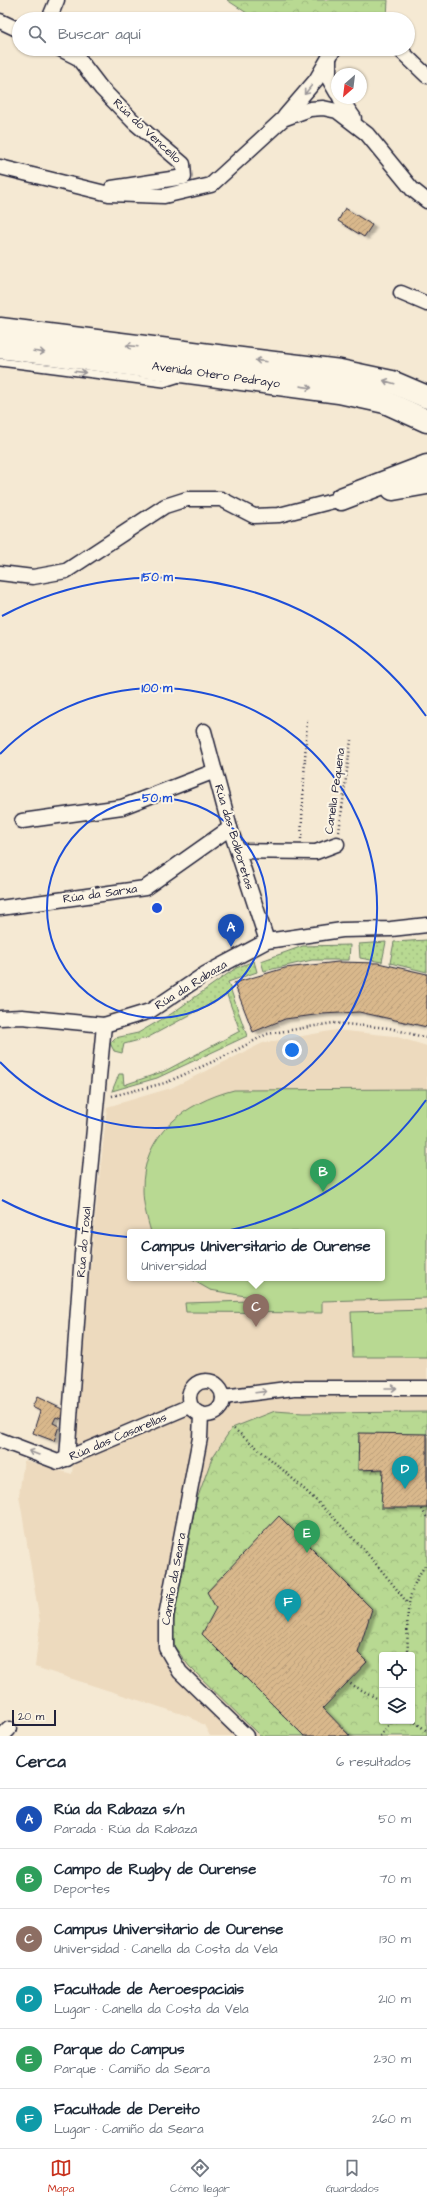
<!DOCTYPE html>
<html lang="es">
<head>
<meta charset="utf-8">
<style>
  :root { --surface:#fff; --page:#f2f2f3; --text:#1f2937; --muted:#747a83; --line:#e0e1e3; --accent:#c8321e }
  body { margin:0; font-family:"Architects Daughter",sans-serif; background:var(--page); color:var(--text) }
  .controls { position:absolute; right:12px; bottom:12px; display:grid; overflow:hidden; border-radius:4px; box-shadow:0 1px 3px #0004 }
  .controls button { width:36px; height:36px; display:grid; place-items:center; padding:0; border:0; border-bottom:1px solid var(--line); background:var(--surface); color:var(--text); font:20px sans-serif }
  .compass { position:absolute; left:331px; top:68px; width:36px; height:36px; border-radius:50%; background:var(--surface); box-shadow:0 1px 3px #0004; rotate:208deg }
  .scale { position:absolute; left:12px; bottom:10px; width:44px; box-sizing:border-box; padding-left:4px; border:2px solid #22223b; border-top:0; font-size:11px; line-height:14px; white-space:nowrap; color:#22223b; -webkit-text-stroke:3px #fcf5e5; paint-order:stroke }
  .you { position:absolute; left:292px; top:1050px; width:14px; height:14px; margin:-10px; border:3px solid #fff; border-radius:50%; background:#1a73e8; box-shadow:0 0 0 6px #1a73e833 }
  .badge { display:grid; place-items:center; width:26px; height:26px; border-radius:50%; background:var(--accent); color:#fff; font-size:13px; font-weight:700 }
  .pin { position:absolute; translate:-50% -33px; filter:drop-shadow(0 1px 2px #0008) }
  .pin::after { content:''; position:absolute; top:21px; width:14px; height:12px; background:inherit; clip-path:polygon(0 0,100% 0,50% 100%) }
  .popup { position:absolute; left:127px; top:1229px; width:258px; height:52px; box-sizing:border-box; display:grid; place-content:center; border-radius:4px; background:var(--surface); filter:drop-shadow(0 1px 3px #0005); font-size:13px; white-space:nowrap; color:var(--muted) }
  .popup b { font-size:15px; color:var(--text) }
  .popup::after { content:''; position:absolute; left:50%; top:100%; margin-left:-8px; border:8px solid transparent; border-top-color:var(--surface) }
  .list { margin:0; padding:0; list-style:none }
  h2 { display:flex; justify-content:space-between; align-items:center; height:52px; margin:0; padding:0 16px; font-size:17px }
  h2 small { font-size:13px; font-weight:400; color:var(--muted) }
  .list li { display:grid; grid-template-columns:26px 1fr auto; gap:12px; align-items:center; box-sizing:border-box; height:60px; padding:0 16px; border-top:1px solid var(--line) }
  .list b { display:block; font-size:15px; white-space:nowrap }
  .list p { margin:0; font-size:13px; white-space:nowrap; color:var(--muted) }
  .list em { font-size:13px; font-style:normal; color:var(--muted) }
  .icon { flex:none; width:22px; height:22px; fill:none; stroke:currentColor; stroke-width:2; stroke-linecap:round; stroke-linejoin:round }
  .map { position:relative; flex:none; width:427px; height:1736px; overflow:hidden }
  .search { position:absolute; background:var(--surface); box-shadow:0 1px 3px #0004; left:12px; right:12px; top:12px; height:44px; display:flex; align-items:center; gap:10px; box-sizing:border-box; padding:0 14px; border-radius:22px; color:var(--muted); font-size:15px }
  .sheet { height:412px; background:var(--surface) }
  nav { display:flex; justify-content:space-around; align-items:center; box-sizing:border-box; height:56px; border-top:1px solid var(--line); background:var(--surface); font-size:11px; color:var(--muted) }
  nav a { display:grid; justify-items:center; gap:2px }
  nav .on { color:var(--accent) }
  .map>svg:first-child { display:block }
  .built { fill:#eddabe; fill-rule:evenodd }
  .grass { fill:url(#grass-dots); stroke:#6d7e66 }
  .forest { fill:url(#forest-crowns); stroke:#6d7e66; fill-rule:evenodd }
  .pitch { fill:#b8d992; stroke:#6d7e66 }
  .building { fill:url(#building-hatch); stroke:#22223b; filter:url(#shadow) }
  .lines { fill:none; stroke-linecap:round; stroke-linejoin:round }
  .service-casing { stroke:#22223b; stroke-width:10 }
  .minor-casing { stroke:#22223b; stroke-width:17 }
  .primary-casing { stroke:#22223b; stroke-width:25 }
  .path { stroke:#22223b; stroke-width:2.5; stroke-dasharray:1 3; stroke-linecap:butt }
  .service { stroke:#fcf5e5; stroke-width:7 }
  .minor { stroke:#fcf5e5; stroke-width:14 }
  .primary { stroke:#fcf5e5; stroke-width:22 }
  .oneway { stroke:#9a9698 }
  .ring { fill:none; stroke:#1d4ed8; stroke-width:2 }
  .labels { text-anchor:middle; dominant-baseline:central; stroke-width:4; stroke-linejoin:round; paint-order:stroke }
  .street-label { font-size:12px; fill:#22223b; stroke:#fcf5e5 }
  .centre { fill:#1d4ed8; stroke:#fcf5e5; stroke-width:2 }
  .ring-label { font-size:12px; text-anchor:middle; font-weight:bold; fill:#1d4ed8; stroke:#fcf5e5; stroke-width:4; stroke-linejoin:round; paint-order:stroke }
</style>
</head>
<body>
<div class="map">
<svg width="427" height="1736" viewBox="0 0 427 1736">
  <defs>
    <pattern id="grass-dots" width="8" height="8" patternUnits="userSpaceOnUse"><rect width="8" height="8" fill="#b8d992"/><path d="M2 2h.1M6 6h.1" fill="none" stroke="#9eba7f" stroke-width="1.8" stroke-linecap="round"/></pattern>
    <pattern id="forest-crowns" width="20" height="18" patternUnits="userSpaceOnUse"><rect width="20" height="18" fill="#b8d992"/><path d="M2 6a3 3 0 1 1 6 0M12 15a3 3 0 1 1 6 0" fill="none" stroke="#9eba7f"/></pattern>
    <pattern id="building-hatch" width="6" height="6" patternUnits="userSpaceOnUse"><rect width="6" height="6" fill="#d9b88c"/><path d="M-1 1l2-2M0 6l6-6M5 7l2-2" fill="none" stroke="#ba9e7a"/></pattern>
    <filter id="shadow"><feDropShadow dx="4.5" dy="2.5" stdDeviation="1" flood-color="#0004"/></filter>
  </defs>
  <rect width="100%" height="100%" fill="#f5e9d3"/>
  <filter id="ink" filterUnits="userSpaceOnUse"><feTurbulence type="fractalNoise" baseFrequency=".025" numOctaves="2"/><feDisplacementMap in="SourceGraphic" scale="8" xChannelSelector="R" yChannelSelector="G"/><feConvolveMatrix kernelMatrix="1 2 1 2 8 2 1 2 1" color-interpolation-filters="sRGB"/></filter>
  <g filter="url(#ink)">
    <path class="built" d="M336,1030L394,1036L427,1046V1736H210L204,1725L188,1716L35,1667L40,1622L19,1495L24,1460L72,1474L93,1236L107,1107L171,1088L263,1043ZM130,1232H382V1278H130ZM382,1655H412V1721H382Z"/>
    <g class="grass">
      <path d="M427,940V972L390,963L394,942Z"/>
      <path d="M386,942L382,962L360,958L359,944Z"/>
      <path d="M350,945L349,960H312L264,971L261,961L303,946Z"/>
      <path d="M254,961L257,972L228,982L247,1036L157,1078L112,1091L119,1074H123L124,1085L165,1071L240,1031L227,995L147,1038L124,1044L122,1053L114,1051L110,1043L115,1038L138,1033L171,1014L236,968Z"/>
    </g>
    <g class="forest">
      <path d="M227,0H388L387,17L361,15L347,19H256Z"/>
      <path d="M275,1411L303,1413L427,1412V1736H260L189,1666L174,1646L173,1624L196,1502L212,1458L232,1428ZM382,1655H412V1721H382Z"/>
    </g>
    <g class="pitch">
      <path d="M427,1089V1298L322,1301V1313L186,1312L185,1303L250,1301L251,1297L210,1290L189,1278H382V1232H151C147,1218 143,1204 143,1190C142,1134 185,1103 234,1090Z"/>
      <path d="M427,1310V1357H353L351,1312Z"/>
    </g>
    <g class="building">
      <path d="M345,208L372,225L364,237L338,221Z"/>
      <path d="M338,962L378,963L427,974V1027L359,1012L322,1014L285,1019L253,1032L234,983L285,968Z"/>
      <path d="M37,1397L62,1409L61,1419L56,1417L53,1423L59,1426L54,1441L33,1433L40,1411L32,1407Z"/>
      <path d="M359,1433L427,1434V1508H381L383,1469L358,1470Z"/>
      <path d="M279,1516L372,1609L358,1653L367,1662L323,1708L350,1736H304L202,1634L216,1608L207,1592Z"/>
    </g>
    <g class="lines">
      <defs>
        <path id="service" d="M0,362L164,383L180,378"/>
        <g id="minor">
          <path d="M49,19L57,0"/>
          <path d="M0,21L19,30"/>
          <path d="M60,49L78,58L101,88L135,123L183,164L184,177L112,188"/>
          <path d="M399,49L427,76"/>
          <path d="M329,58V79L337,93"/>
          <path d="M340,98L354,118"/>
          <path d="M285,116L316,80L334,49"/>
          <path d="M0,167L109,194L164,196L211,185L283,119L310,109L323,108L337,111L367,134L412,189L427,201"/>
          <path d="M401,293L427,304"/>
          <path d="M0,573L33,577L66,571L165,506L187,499H221L254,516L279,515L341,499"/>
          <path d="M204,731L230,828L267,941"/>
          <path d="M22,821L122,807L215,771"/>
          <path d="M238,851L316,852L337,844"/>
          <path d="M0,908L145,888L230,828"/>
          <path d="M0,1018L22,1017L104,1025L150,1011L205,974L267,941L342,930L391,929L427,925"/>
          <circle cx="206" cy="1398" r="17"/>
          <path d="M223,1397L294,1388H427"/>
          <path d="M201,1415L200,1438L166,1616V1648L180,1672L246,1736"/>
          <path d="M0,1440L58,1462L190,1406"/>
          <path d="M67,1459L82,1254L104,1025"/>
          <path d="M2,1736L9,1729"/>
        </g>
        <g id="primary">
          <path d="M0,329L340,371L392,382L427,397"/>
          <path d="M0,347L339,392L385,402L427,421"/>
          <path d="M393,489L427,483"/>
          <path d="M341,499L427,466"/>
        </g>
      </defs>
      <use href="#service" class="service-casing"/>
      <use href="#minor" class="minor-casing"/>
      <use href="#primary" class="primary-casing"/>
      <g class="path">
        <path d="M339,832L351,740"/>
        <path d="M301,839L307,719"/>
        <path d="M112,1096L165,1083L221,1058L267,1034L333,1023L389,1028L427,1038"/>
        <path d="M234,1429C299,1481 358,1537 408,1604"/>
        <path d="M422,1509L427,1518"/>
        <path d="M408,1655C407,1620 404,1593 427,1563"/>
        <path d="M347,1682L382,1701"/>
        <path d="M412,1720L427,1731"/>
        <path d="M380,1736L392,1721"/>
      </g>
      <use href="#service" class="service"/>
      <use href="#minor" class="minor"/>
      <use href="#primary" class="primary"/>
    </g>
    <defs><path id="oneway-shaft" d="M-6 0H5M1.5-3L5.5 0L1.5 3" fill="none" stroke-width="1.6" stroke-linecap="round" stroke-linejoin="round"/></defs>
    <g class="oneway">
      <use href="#oneway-shaft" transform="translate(308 90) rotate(129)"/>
      <use href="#oneway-shaft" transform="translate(132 346) rotate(-173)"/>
      <use href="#oneway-shaft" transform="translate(39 352) rotate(7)"/>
      <use href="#oneway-shaft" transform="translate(261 361) rotate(-173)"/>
      <use href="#oneway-shaft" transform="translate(80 372) rotate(7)"/>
      <use href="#oneway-shaft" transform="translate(389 382) rotate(-164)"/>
      <use href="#oneway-shaft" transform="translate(306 387) rotate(8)"/>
      <use href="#oneway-shaft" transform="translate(391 1388)"/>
      <use href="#oneway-shaft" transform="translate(261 1392) rotate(-7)"/>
      <use href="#oneway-shaft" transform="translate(34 1453) rotate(-159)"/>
    </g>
  </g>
  <g class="ring">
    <circle cx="157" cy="908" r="110"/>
    <path d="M0 754A220 220 0 1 1 0 1062"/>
    <path d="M426 1100A331 331 0 0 1 2 1200M2 616A331 331 0 0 1 426 716"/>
  </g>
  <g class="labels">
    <g class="street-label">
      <text transform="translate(147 131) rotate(43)">Rúa do Vencello</text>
      <text transform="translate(216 375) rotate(8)">Avenida Otero Pedrayo</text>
      <text transform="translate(335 791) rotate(-82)">Canella Pequena</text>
      <text transform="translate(234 837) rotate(73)">Rúa das Bolboretas</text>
      <text transform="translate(100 894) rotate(-8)">Rúa da Sarxa</text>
      <text transform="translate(191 985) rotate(-32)">Rúa da Rabaza</text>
      <text transform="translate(84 1242) rotate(-85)">Rúa do Toxal</text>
      <text transform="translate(118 1437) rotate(-23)">Rúa das Casarellas</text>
      <text transform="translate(174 1579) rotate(-80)">Camiño da Seara</text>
    </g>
  </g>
  <circle cx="157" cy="908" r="6" class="centre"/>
  <g class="ring-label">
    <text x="157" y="581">150 m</text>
    <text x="157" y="692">100 m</text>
    <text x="157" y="802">50 m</text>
  </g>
</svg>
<div class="controls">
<button><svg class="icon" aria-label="locate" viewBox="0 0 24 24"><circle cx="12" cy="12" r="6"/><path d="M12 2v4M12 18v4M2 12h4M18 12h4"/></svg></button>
<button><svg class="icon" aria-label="layers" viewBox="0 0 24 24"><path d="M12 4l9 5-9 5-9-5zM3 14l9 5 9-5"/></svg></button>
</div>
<svg class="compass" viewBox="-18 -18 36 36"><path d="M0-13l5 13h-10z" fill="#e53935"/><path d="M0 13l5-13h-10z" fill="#747a83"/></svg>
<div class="scale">20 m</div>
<div class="you"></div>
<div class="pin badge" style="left:231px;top:947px;background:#1a4fb4">A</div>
<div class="pin badge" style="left:323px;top:1192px;background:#2e9e5b">B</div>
<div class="pin badge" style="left:256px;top:1327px;background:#8d6e63">C</div>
<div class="popup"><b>Campus Universitario de Ourense</b>Universidad</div>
<div class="pin badge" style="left:405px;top:1489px;background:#0f9aa8">D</div>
<div class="pin badge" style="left:307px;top:1553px;background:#2e9e5b">E</div>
<div class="pin badge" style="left:288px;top:1622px;background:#0f9aa8">F</div>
<div class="search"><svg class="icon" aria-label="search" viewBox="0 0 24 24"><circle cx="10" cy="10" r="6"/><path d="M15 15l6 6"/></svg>Buscar aquí</div>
</div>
<section class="sheet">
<h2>Cerca<small>6 resultados</small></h2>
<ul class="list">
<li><span class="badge" style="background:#1a4fb4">A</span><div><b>Rúa da Rabaza s/n</b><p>Parada · Rúa da Rabaza</p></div><em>50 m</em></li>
<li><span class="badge" style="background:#2e9e5b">B</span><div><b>Campo de Rugby de Ourense</b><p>Deportes</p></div><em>70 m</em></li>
<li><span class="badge" style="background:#8d6e63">C</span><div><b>Campus Universitario de Ourense</b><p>Universidad · Canella da Costa da Vela</p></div><em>130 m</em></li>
<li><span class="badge" style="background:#0f9aa8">D</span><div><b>Facultade de Aeroespaciais</b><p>Lugar · Canella da Costa da Vela</p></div><em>210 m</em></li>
<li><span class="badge" style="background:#2e9e5b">E</span><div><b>Parque do Campus</b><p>Parque · Camiño da Seara</p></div><em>230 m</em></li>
<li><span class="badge" style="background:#0f9aa8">F</span><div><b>Facultade de Dereito</b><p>Lugar · Camiño da Seara</p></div><em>260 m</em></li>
</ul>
</section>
<nav>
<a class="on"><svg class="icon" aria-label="map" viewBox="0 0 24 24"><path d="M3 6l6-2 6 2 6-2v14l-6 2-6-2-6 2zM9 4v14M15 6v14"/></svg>Mapa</a>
<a><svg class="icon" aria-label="directions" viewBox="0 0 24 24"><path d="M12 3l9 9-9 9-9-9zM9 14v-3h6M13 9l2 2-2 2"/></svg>Cómo llegar</a>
<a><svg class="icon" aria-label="saved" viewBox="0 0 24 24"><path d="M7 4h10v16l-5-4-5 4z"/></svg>Guardados</a>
</nav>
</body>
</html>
